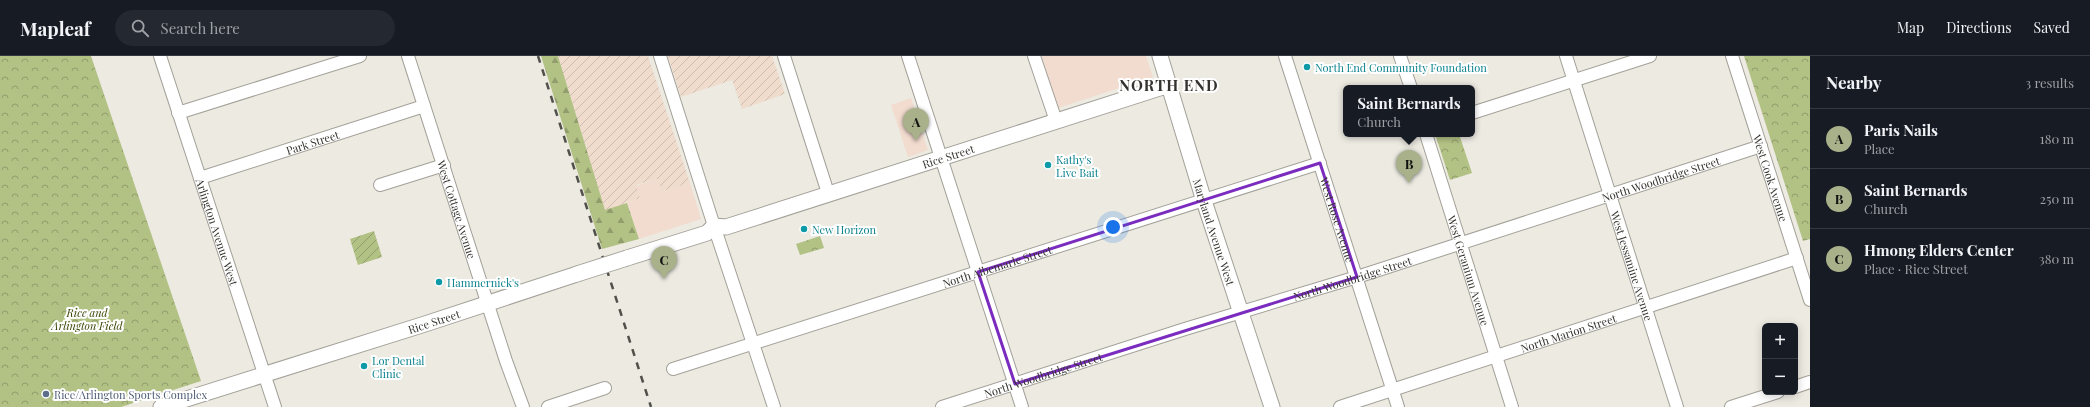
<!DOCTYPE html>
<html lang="en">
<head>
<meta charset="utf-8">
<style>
  :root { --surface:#171b24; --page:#242831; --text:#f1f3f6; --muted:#9ea1a6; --line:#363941; --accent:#a8b18a }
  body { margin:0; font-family:"Playfair Display",serif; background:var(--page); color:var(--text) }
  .controls { position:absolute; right:12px; bottom:12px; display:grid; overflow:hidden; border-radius:6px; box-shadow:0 2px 10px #0003 }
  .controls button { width:36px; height:36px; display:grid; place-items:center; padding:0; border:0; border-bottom:1px solid var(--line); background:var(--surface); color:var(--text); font:20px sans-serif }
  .you { position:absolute; left:1113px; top:171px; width:14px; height:14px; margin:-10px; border:3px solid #fff; border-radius:50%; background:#1a73e8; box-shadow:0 0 0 6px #1a73e833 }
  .badge { display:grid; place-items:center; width:26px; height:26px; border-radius:50%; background:var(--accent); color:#111; font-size:13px; font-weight:700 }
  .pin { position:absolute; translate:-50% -33px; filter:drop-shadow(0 1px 2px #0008) }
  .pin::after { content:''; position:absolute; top:21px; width:14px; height:12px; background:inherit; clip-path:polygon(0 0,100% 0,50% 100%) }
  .popup { position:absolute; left:1343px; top:29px; width:132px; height:52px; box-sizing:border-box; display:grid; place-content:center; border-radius:6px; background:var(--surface); filter:drop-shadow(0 1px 3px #0005); font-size:13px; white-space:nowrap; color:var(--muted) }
  .popup b { font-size:15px; color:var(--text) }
  .popup::after { content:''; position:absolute; left:50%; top:100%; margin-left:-8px; border:8px solid transparent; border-top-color:var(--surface) }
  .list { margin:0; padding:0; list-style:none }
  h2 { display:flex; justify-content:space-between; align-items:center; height:52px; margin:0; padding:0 16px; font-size:17px }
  h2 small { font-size:13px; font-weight:400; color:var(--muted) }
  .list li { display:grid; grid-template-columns:26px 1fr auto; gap:12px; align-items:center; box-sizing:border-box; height:60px; padding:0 16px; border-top:1px solid var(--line) }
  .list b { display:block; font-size:15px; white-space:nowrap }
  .list p { margin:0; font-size:13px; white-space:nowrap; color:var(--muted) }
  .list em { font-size:13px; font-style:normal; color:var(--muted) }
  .icon { flex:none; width:22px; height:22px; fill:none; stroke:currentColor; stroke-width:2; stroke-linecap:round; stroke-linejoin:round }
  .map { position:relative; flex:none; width:1810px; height:351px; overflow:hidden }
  header { display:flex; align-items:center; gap:24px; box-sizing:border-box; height:56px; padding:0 20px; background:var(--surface); border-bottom:1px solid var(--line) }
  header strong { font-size:19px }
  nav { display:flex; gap:22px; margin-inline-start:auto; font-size:14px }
  .search { width:280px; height:36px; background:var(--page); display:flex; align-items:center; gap:10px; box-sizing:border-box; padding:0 14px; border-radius:22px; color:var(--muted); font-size:15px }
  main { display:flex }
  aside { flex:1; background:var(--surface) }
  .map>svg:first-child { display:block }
  .commercial { fill:#f2dbcf }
  .industrial { fill:url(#industrial-furrows) }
  .forest { fill:url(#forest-firs) }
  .park { fill:url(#park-crowns) }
  .garden { fill:url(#garden-furrows) }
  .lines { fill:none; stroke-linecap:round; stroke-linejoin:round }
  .minor-casing { stroke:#a2a098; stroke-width:14 }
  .major-casing { stroke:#a2a098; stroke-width:17 }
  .minor { stroke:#fff; stroke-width:12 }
  .major { stroke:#fff; stroke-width:15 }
  .rail { stroke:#51504b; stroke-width:2.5; stroke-dasharray:7 7; stroke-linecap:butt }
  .major-bridge-casing { stroke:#a2a098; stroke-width:17; stroke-linecap:butt }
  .major-bridge { stroke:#fff; stroke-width:15 }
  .marked { fill:none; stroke:#7b2cbf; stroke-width:3; stroke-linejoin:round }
  .culture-dot { fill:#0f9aa8; stroke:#fff; stroke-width:1.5 }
  .service-dot { fill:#5c6f8a; stroke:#fff; stroke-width:1.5 }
  .labels { text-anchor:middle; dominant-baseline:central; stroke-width:4; stroke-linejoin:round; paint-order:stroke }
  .culture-label { font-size:11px; fill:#0d838f; stroke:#fff; text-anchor:start }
  .street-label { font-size:11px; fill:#33322e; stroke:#fff }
  .park-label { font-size:11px; font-style:italic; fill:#3a4505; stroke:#fff }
  .service-label { font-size:11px; fill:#4e5e75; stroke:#fff; text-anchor:start }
  .district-label { font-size:15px; font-weight:bold; letter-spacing:1px; fill:#33322e; stroke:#fff }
</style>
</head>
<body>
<header>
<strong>Mapleaf</strong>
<div class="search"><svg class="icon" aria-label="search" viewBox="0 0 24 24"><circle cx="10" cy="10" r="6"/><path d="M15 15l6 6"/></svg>Search here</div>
<nav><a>Map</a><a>Directions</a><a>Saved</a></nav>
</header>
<main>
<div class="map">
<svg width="1810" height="351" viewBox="0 0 1810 351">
  <defs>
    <pattern id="industrial-furrows" width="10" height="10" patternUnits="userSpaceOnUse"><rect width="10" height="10" fill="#efdccc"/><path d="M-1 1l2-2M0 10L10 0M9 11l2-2" fill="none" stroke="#cdbdb0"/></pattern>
    <pattern id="forest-firs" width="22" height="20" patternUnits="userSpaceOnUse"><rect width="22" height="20" fill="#b2c184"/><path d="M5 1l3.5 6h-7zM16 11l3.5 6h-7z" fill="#919d6c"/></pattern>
    <pattern id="park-crowns" width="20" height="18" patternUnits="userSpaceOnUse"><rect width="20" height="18" fill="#b2c184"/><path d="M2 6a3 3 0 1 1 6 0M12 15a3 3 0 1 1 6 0" fill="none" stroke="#919d6c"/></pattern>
    <pattern id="garden-furrows" width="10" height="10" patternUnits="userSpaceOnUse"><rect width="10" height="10" fill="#b2c184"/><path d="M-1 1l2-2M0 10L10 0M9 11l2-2" fill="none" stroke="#919d6c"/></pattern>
  </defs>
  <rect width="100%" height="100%" fill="#eceae1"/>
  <g class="commercial">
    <path d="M1042,0H1146L1153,21L1058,52Z"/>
    <path d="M911,42L928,94L908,101L891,49Z"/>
    <path d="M657,123L662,135L690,127L701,163L639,183L627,147L640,142L636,130Z"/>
  </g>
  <g class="industrial">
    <path d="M558,0H648L690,127L662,135L657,123L636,129L640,142L605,155Z"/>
    <path d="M668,0H772L785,38L742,53L732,24L681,41Z"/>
  </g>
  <path class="forest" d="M541,0H558L605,154L627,147L639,183L602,193Z"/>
  <g class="park">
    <path d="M0,0H91L201,325L121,351H0Z"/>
    <path d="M1744,0H1810V183L1803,185Z"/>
    <path d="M1445,78H1459L1472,117L1450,124L1436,81Z"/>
    <path d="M820,180L824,192L800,199L796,188Z"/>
  </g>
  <path class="garden" d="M374,175L382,201L358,209L350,183Z"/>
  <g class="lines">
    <defs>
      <g id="minor">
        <path id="s1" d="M160,0L275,351"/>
        <path id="s2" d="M408,0L506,305L523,351"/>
        <path d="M660,0L714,170"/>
        <path d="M784,0L828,137"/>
        <path d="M908,0L1022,351"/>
        <path d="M1034,0L1056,65"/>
        <path id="s3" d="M1285,0L1398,351"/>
        <path d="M1400,0L1411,32"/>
        <path id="s4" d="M1566,0L1677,351"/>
        <path id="s5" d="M1732,0L1810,244"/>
        <path d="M178,57L360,0"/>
        <path d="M1472,57L1650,0"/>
        <path id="s6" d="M1426,78L1512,351"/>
        <path id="s7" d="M200,122L424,50"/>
        <path d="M380,129L444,109"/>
        <path d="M717,179L774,351"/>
        <path id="s8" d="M673,313L1320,107"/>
        <path d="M1795,331L1810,326"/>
        <path d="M548,351L605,332"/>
        <path id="s9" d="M942,351L1185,273L1357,221L1761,90"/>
        <path id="s10" d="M1340,351L1797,202"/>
        <path d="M1731,351L1778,336"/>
      </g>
      <g id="major">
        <path id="s11" d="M1160,0L1204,145L1272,351"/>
        <path id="s12" d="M627,202L707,177L714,170L726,171L1169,29"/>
        <path id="s13" d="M161,351L425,268L577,218"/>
      </g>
    </defs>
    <use href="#minor" class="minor-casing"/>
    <use href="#major" class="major-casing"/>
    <use href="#minor" class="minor"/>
    <use href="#major" class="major"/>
    <path class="rail" d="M538,0L651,351"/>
    <defs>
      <path id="major-bridge" d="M577,218L627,202"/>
    </defs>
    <use href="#major-bridge" class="major-bridge-casing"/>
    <use href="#major-bridge" class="major-bridge"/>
  </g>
  <path class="marked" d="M1320,107L1357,221L1015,328L978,216Z"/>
  <g class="culture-dot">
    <circle cx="1307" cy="11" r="4"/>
    <circle cx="1048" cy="109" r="4"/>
    <circle cx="804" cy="173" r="4"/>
    <circle cx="439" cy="226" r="4"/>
    <circle cx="364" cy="310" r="4"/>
  </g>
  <circle class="service-dot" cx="46" cy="338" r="4"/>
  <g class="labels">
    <g class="culture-label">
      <text x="1315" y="11">North End Community Foundation</text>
      <text x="1056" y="103">Kathy's<tspan x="1056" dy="13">Live Bait</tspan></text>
      <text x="812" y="173">New Horizon</text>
      <text x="447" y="226">Hammernick's</text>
      <text x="372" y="304">Lor Dental<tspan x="372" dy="13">Clinic</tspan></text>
    </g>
    <g class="street-label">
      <text stroke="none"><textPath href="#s7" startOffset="118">Park Street</textPath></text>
      <text stroke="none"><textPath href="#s12" startOffset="339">Rice Street</textPath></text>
      <text stroke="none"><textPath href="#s9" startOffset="754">North Woodbridge Street</textPath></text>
      <text stroke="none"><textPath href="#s5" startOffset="128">West Cook Avenue</textPath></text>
      <text stroke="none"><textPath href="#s2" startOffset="161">West Cottage Avenue</textPath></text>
      <text stroke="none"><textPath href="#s3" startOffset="172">West Rose Avenue</textPath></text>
      <text stroke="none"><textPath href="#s1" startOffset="185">Arlington Avenue West</textPath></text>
      <text stroke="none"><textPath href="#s11" startOffset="184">Maryland Avenue West</textPath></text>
      <text stroke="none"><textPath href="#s8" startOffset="340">North Albemarle Street</textPath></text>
      <text stroke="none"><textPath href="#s4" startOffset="220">West Jessamine Avenue</textPath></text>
      <text stroke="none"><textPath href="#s6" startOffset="143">West Geranium Avenue</textPath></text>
      <text stroke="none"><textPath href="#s9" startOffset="430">North Woodbridge Street</textPath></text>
      <text stroke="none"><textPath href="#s13" startOffset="286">Rice Street</textPath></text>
      <text stroke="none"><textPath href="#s10" startOffset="240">North Marion Street</textPath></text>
      <text stroke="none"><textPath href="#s9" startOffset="106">North Woodbridge Street</textPath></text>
    </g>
    <g class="park-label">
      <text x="87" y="256">Rice and<tspan x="87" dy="13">Arlington Field</tspan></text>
    </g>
    <g class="service-label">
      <text x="54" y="338">Rice/Arlington Sports Complex</text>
    </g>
    <g class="district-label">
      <text x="1169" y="29">NORTH END</text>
    </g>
  </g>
</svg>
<div class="controls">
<button>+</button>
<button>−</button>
</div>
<div class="you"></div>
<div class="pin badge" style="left:916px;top:85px">A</div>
<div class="pin badge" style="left:1409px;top:127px">B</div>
<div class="popup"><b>Saint Bernards</b>Church</div>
<div class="pin badge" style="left:664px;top:223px">C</div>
</div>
<aside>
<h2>Nearby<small>3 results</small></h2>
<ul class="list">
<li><span class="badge">A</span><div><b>Paris Nails</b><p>Place</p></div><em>180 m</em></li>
<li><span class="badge">B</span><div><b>Saint Bernards</b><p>Church</p></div><em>250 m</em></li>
<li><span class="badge">C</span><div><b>Hmong Elders Center</b><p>Place · Rice Street</p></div><em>380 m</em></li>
</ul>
</aside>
</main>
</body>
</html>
